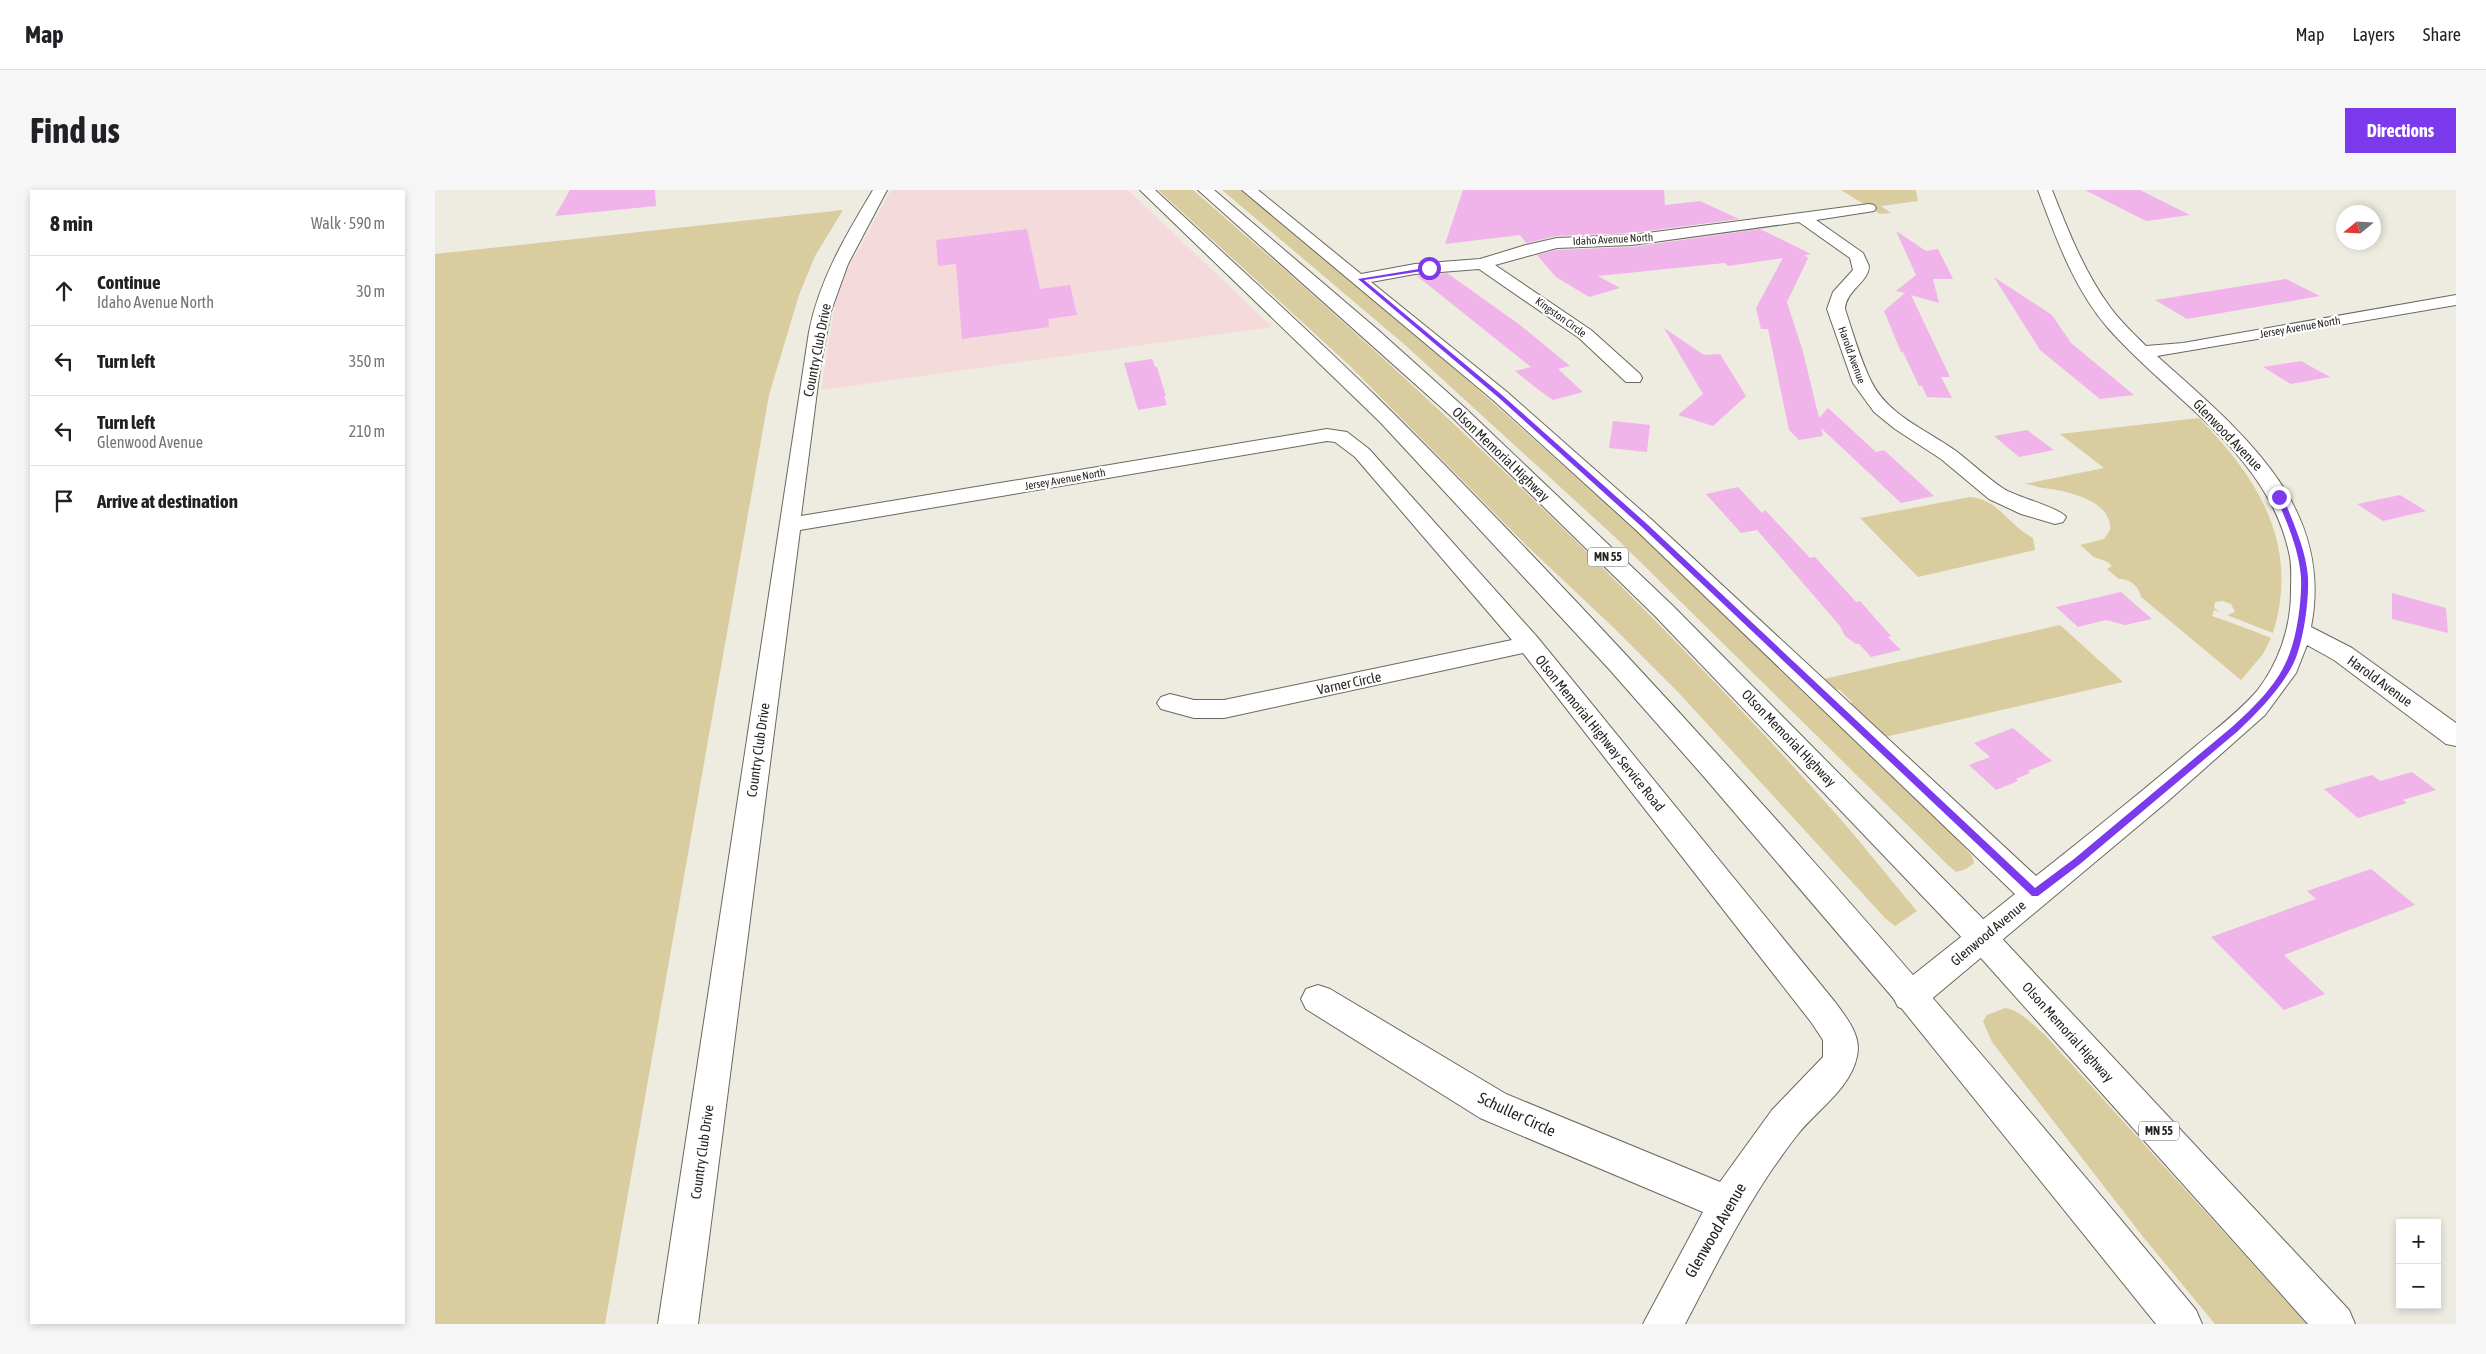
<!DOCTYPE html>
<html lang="en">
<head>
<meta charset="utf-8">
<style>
  :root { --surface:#fff; --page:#f6f6f6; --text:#202124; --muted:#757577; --line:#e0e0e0; --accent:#7c3aed }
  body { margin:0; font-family:"Asap Condensed",sans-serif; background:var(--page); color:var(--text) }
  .controls { position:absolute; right:15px; bottom:15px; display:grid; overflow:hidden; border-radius:0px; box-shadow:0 2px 8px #0003 }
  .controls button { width:45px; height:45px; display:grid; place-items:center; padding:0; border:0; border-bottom:1px solid var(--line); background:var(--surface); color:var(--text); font:25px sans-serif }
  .compass { position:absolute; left:1901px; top:15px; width:45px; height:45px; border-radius:50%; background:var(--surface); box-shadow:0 2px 8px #0003; rotate:252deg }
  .stop { position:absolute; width:15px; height:15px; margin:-11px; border:4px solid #7c3aed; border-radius:50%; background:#fff }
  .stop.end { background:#7c3aed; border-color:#fff; box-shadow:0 1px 5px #0008 }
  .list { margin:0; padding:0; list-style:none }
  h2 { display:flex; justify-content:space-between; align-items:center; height:65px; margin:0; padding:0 20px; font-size:21px }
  h2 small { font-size:16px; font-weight:400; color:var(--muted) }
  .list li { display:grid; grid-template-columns:32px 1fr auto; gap:15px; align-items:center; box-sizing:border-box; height:70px; padding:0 20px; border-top:1px solid var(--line) }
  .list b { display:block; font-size:19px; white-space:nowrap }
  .list p { margin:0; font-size:16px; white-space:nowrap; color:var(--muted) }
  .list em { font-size:16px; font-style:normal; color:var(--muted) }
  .icon { flex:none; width:28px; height:28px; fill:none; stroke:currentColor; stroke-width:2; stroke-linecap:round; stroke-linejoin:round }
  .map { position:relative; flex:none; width:2021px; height:1134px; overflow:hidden; border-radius:0px }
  header { display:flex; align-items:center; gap:30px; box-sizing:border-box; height:70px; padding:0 25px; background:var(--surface); border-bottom:1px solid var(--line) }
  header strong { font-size:24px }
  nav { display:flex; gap:28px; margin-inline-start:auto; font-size:18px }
  .intro { display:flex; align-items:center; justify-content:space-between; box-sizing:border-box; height:120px; padding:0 30px }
  h1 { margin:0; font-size:35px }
  .button { padding:12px 22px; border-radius:0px; background:var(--accent); color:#fff; font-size:18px; font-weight:700 }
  main { display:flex; gap:30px; padding:0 30px }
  aside { flex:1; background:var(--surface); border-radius:0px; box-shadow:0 2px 8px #0003 }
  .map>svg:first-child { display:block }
  .commercial { fill:#f5dadc }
  .green { fill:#d9cc9e }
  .building { fill:#f0b4ea }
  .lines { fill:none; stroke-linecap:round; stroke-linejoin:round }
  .minor-casing { stroke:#6a685e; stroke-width:2 }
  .highway-casing { stroke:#6a685e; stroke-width:2 }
  .minor { fill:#fff; fill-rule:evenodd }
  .highway { fill:#fff; fill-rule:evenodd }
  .route { fill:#7c3aed }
  .labels { text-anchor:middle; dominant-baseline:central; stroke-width:4.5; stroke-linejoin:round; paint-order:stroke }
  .far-street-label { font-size:11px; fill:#262521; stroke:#fff }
  .shield { fill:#fff; stroke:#676664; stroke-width:1 }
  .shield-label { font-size:12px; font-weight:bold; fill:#262521 }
  .street-label { font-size:14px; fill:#262521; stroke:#fff }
  .near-street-label { font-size:16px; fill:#262521; stroke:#fff }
</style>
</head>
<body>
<header>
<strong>Map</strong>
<nav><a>Map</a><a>Layers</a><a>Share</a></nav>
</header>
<div class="intro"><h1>Find us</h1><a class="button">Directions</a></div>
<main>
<aside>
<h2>8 min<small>Walk · 590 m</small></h2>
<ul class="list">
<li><svg class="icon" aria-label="ahead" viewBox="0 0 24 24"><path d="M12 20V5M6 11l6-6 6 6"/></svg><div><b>Continue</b><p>Idaho Avenue North</p></div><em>30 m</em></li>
<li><svg class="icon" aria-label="left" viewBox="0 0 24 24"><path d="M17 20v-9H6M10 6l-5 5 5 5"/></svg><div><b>Turn left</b></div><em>350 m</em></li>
<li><svg class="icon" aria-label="left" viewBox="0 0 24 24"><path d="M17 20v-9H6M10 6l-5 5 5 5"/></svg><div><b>Turn left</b><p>Glenwood Avenue</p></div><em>210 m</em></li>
<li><svg class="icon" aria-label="arrive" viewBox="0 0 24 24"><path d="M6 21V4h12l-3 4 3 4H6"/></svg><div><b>Arrive at destination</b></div></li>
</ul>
</aside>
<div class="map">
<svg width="2021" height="1134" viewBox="0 0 2021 1134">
  <rect width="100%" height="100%" fill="#eeebe0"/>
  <path class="commercial" d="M456,0H693L837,137L386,200L403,97Z"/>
  <g class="green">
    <path d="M723,0H758C981,192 1196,395 1393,615C1424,649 1452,686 1482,721L1460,736L1450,728L1243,502L1180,439L1092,356L914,175Z"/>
    <path d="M787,0H806L1002,163L1202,341L1513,639L1537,666L1539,673L1531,679L1521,682L1513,675L1181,348L969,154Z"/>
    <path d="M1406,0H1481L1483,11L1446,16L1456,23L1445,24Z"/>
    <path d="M408,20L380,66L364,105L334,205L170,1134H0V64Z"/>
    <path d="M1764,228C1824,289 1865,355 1838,443L1792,425L1800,422L1796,414L1788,411L1780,412L1779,418L1785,422L1779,420L1777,426C1797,433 1817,440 1836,448L1828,464L1806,490L1706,407C1705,397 1694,388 1684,389L1672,379L1677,376L1673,372L1659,367L1645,355L1669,349L1675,340C1678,310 1629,300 1608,298C1601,297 1596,294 1589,294L1669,278L1625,244Z"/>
    <path d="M1535,307C1563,309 1573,335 1598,348L1600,360L1483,387L1425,328Z"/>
    <path d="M1625,435L1688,492L1450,547L1415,514L1417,512L1405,500L1399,499L1389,489Z"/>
    <path d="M1570,818C1585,820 1597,834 1609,844L1872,1134H1780L1709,1048L1557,852L1548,831L1552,825Z"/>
  </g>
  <g class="building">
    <path d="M135,0H220L221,16L120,26Z"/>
    <path d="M1028,0H1229L1230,15L1265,11L1304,29L1197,43L1122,46L1091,53L1085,45L1010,54Z"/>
    <path d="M1650,0H1705L1755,25L1711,31Z"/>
    <path d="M592,39L605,99L635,95L642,125L613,129L614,137L527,149L521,74L503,76L501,50Z"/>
    <path d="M1325,39L1376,64L1369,65L1373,68L1352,112L1368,162L1384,228L1393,218L1441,262L1449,260L1499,306L1466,313L1386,238L1388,246L1364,250L1354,240L1333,139H1326L1321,118L1348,68L1293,76L1290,73L1163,86L1185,98L1154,107L1121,87L1102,65L1122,60L1197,57Z"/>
    <path d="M1461,41L1491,61L1503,59L1518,89H1498L1504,113L1476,105L1515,187H1506L1517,208L1492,207L1487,196H1484L1468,162H1466L1449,121L1470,103L1461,101L1481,85Z"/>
    <path d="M1012,83L1085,135L1135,176L1123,179L1148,202L1118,210L1105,201L1080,181L1096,177L982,86Z"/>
    <path d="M1559,87L1617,125L1636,153L1699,205L1665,209L1605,160Z"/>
    <path d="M1851,89L1885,106L1752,129L1720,110Z"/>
    <path d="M1229,138L1269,165L1285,164L1311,206L1278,236L1243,225L1268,204Z"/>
    <path d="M717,169L720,177H722L731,206H729L732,215L703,220L689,173Z"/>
    <path d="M1866,171L1895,187L1856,194L1828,177Z"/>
    <path d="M1178,231L1215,235L1212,262L1174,258Z"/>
    <path d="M1592,240L1619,260L1584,267L1559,246Z"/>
    <path d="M1303,297L1327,323L1330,320L1375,368L1380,367L1421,412L1425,411L1456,446L1453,447L1466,460L1436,467L1424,454H1421L1410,446L1405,436L1322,340L1306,343L1271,304Z"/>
    <path d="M1965,305L1991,321L1948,331L1922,314Z"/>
    <path d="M1686,402L1717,429L1690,435L1671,430L1643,437L1621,417Z"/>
    <path d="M1957,403L2011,418L2013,443L1957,429Z"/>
    <path d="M1578,538L1617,571L1593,581L1595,583L1581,589L1583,591L1561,600L1534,575L1555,567L1539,553Z"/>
    <path d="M1977,582L2001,600L1968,610L1972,613L1923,628L1889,599L1937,585L1945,591Z"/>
    <path d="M1936,679L1980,715L1849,765L1890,804L1849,820L1776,747L1881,709L1872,701Z"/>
  </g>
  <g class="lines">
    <defs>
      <g id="minor">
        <path d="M438,0H452L413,74L396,121L385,178L366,326L892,239L912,242L934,259L1103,448L1400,812C1411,827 1427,846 1422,866C1416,898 1382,920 1363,944C1354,955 1346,967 1338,978C1304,1028 1278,1081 1250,1134H1208L1268,1022L1045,928L871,819L866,809L871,799L883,795L895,799L1071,904L1285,992L1337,920L1388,867V850L1376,832L1088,463L789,528H759L726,519L722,513L726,507L735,504L759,510H789L1077,450L920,267L900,252L892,251L365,340L263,1134H223L374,142C384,90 411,45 438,0Z"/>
        <path d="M807,0H823L926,84L980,74L1045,69L1091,55L1122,48L1197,45L1434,14L1439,15L1441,18L1439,21L1381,30L1428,63L1434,76C1434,92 1411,100 1410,119C1418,143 1425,169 1436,191C1452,225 1492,240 1521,261C1537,273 1552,288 1569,299C1582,307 1625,318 1631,327L1628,332L1620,334L1586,324L1554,309L1506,269L1460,239L1439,222L1418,193L1392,119L1398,102L1418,80L1415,68L1364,32L1197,55L1122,58L1060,75L1156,140L1205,184L1207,188L1205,192H1191L1144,148L1044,79L980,84L936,92L1072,202L1217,330L1601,686C1653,645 1705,603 1756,560C1778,541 1803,523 1822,501C1844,473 1856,437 1856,402C1856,391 1857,378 1855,367C1835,264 1737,211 1673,138C1639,99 1621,48 1603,0H1617C1633,40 1649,82 1675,117C1685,131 1699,144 1711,156L1748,153L2021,105V115L1722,166C1803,239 1900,314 1876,437L1917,458L2021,533V556L2011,554L1899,470L1872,455L1861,483L1830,525L1733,611L1487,817L1475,821L1463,817L1458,807L1463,797L1580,704L1201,340L1058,210Z"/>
      </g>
      <g id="highway">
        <path d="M705,0H720C801,75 883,149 961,226C1244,509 1506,812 1761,1120L1767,1134H1721L1459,809L1270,588L1174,479L945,232Z"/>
        <path d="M763,0H779L943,140L1031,219L1238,416L1559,740L1914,1120L1920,1134H1873L1537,758L1220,426L1017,227Z"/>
      </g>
    </defs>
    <use href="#minor" class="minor-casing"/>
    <use href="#highway" class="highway-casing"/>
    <use href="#minor" class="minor"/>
    <use href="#highway" class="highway"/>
  </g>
  <path class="route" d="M996,77L994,80L929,90L1067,205L1212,334L1600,698L1639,669L1797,537C1818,518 1841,496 1852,470C1862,448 1867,410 1866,387C1864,360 1852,332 1841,307L1844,305L1848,307C1858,332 1871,360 1873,387C1874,410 1869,448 1860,470C1848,497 1824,521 1803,541L1645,674L1603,706H1597L1207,337L1064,208L923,89Z"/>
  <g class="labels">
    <g class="far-street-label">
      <text transform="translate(1178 49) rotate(-3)">Idaho Avenue North</text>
      <text transform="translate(1126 127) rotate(36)">Kingston Circle</text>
      <text transform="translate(1865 137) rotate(-10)">Jersey Avenue North</text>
      <text transform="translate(1417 165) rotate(70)">Harold Avenue</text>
      <text transform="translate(630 289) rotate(-10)">Jersey Avenue North</text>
    </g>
    <g class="shield">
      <rect x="1153" y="357.5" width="40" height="19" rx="4"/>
      <rect x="1704" y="931.5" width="40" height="19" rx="4"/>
    </g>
    <g class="shield-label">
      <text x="1173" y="367">MN 55</text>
      <text x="1724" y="941">MN 55</text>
    </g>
    <g class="street-label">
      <text transform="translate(382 160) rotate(-79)">Country Club Drive</text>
      <text transform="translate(1793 245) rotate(46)">Glenwood Avenue</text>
      <text transform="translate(1066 264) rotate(44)">Olson Memorial Highway</text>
      <text transform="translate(1945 491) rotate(36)">Harold Avenue</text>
      <text transform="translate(914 493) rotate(-12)">Varner Circle</text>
      <text transform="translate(1165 543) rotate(51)">Olson Memorial Highway Service Road</text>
      <text transform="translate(1354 548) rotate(46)">Olson Memorial Highway</text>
      <text transform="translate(323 560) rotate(-82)">Country Club Drive</text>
      <text transform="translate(1553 743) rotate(-40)">Glenwood Avenue</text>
      <text transform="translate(1633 842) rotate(48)">Olson Memorial Highway</text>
      <text transform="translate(267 962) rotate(-82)">Country Club Drive</text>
    </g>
    <g class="near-street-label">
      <text transform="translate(1082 924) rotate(25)">Schuller Circle</text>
      <text transform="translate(1280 1040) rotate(-60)">Glenwood Avenue</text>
    </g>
  </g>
</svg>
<div class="controls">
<button>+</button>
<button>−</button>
</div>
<svg class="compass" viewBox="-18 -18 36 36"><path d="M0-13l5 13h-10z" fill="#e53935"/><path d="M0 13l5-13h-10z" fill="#757577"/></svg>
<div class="stop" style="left:994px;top:78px"></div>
<div class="stop end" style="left:1844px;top:307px"></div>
</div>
</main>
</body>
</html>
